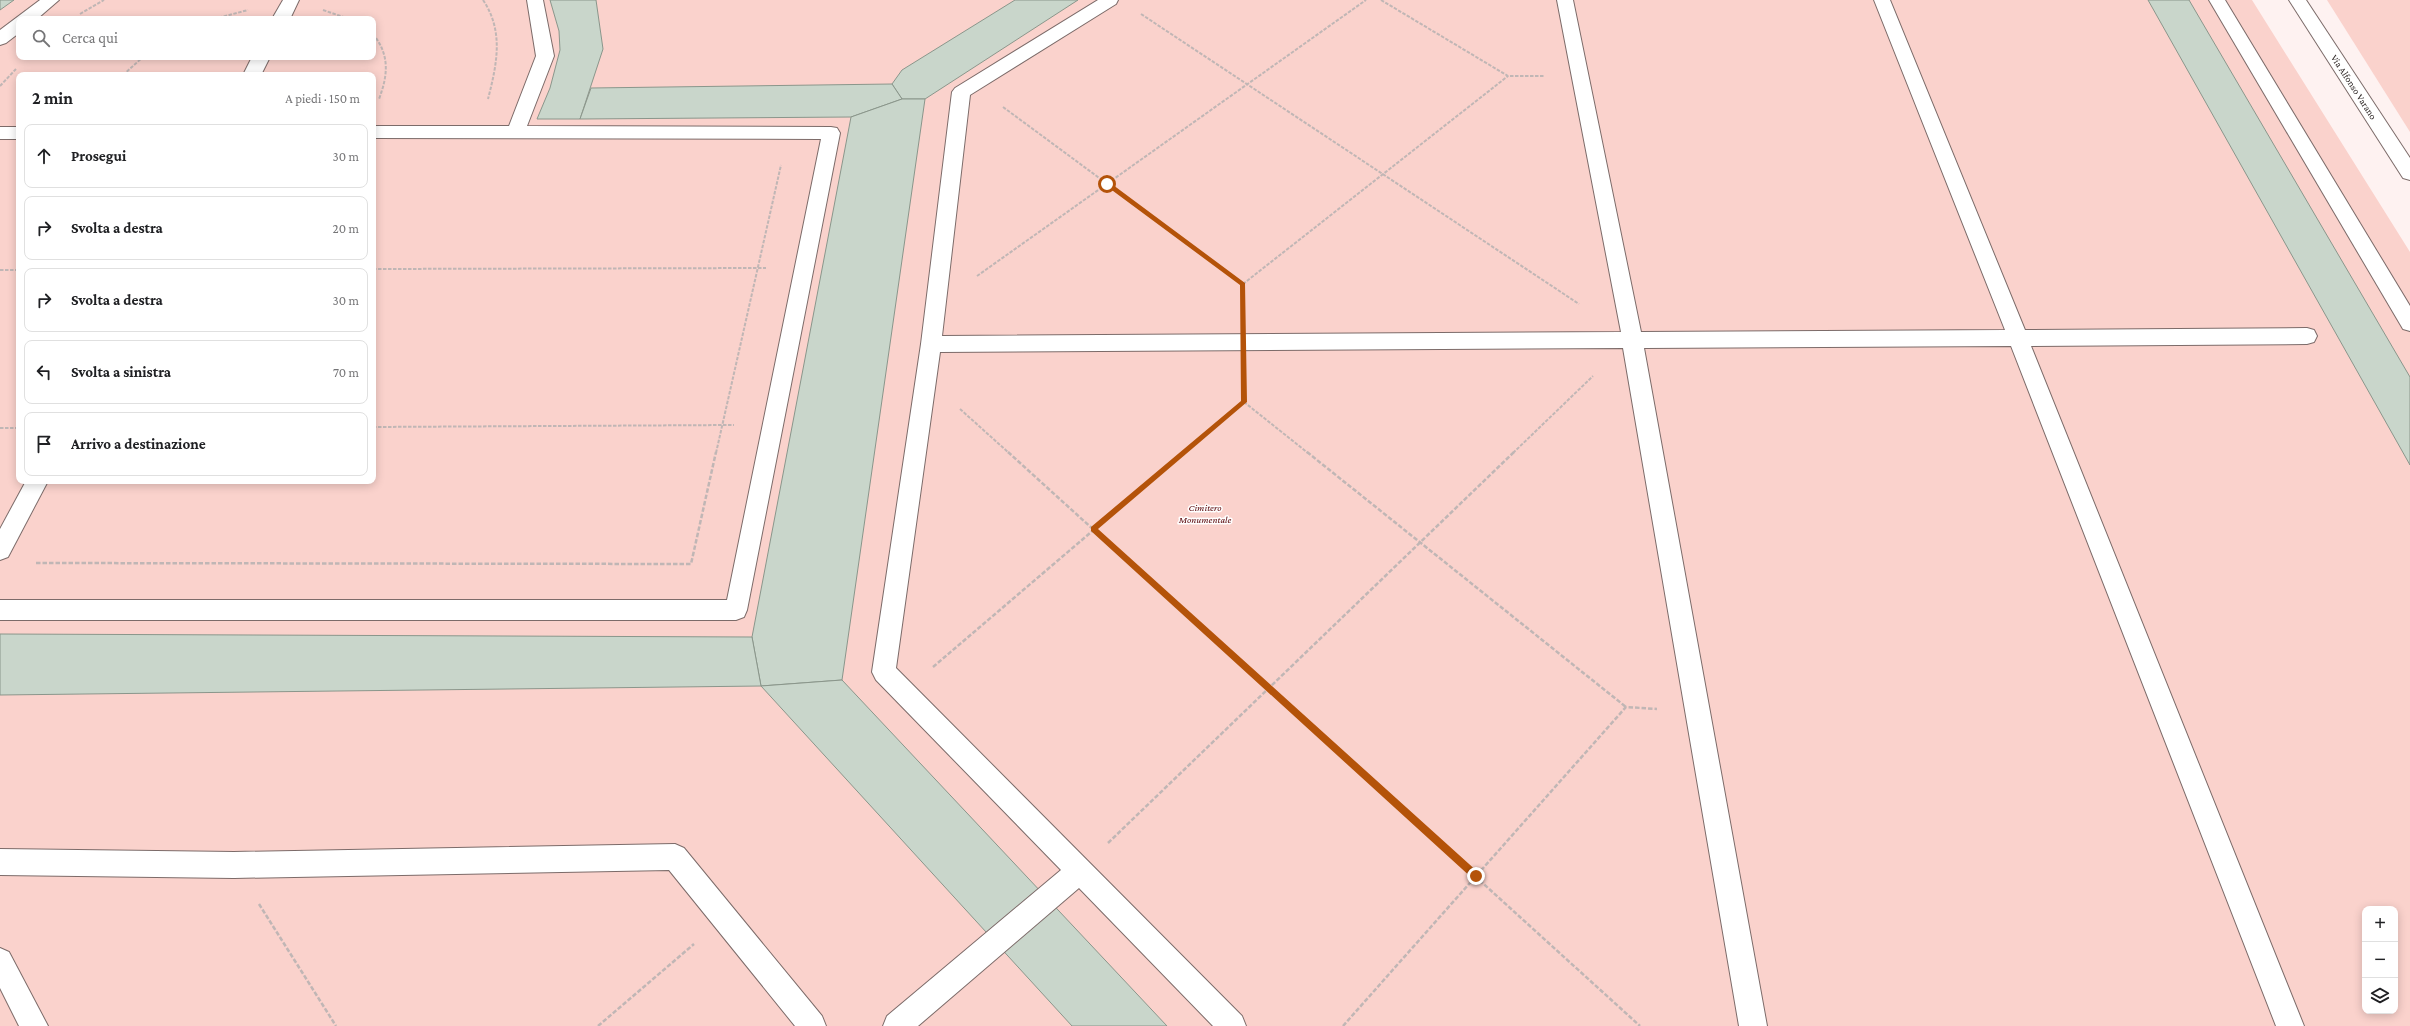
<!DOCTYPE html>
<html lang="it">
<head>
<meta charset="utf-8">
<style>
  :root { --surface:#fff; --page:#f6f6f6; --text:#202124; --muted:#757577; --line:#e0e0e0 }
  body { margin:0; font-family:"Crimson Pro",serif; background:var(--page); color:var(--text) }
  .controls { position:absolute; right:12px; bottom:12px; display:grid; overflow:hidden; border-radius:8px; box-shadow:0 2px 10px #0003 }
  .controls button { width:36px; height:36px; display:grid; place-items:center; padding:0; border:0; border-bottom:1px solid var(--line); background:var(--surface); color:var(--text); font:20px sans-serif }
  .stop { position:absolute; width:12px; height:12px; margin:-9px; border:3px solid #b45309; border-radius:50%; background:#fff }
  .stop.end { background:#b45309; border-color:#fff; box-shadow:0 1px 4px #0008 }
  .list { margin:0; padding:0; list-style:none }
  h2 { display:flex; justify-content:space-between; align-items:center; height:52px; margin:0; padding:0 16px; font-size:17px }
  h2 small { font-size:13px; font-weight:400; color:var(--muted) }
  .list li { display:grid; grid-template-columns:26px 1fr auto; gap:12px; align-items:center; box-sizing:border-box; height:64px; margin:0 8px 8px; padding:0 8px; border:1px solid var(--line); border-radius:8px }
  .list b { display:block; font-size:15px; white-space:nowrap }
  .list em { font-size:13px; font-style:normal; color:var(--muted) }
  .icon { flex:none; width:22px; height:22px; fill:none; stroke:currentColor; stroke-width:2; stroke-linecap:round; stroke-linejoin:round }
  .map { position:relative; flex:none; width:2410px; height:1026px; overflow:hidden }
  .search { position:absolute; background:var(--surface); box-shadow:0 2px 10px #0003; left:16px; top:16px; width:360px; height:44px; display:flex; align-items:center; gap:10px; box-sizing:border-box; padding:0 14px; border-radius:8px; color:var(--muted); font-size:15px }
  .panel { position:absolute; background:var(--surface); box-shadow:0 2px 10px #0003; left:16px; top:72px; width:360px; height:412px; border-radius:8px }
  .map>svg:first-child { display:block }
  .green { fill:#fad2cc; fill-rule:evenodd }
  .building { fill:#c9d6cb; stroke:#8a968b }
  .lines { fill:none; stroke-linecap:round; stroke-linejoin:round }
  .pedestrian-casing { stroke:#7c6b69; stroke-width:2 }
  .minor-casing { stroke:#7c6b69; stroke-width:2 }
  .path-far1 { stroke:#c0b6b5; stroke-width:2; stroke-dasharray:3.5 1.5; stroke-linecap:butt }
  .path { stroke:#c0b6b5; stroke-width:2.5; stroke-dasharray:4.5 2; stroke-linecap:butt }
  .pedestrian { fill:#fff; fill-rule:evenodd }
  .minor { fill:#fff; fill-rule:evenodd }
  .route { fill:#b45309 }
  .labels { text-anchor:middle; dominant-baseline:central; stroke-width:3; stroke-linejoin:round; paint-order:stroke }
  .street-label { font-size:10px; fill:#312a29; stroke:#fff }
  .park-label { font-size:10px; font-style:italic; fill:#580407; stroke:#fff }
</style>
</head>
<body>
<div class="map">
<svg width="2410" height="1026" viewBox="0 0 2410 1026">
  <rect width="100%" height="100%" fill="#fef2f1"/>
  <g class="green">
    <path d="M0,0H2252L2410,252V1026H0ZM19,19H373V57H19ZM19,75H373V481H19ZM2365,909H2395V1011H2365Z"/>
    <path d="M2327,0H2410V132Z"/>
  </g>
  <g class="building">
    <path d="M0,0H14L0,10Z"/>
    <path d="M550,0H596L603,49L580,119H537L550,88L560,50L559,31Z"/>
    <path d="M1015,0H1078L925,99H902L892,84L902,70Z"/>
    <path d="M2148,0H2189L2410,377V465Z"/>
    <path d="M892,84L902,99L851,117L580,119L591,88Z"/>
    <path d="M902,99H925L842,680L761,686L752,637L851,117Z"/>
    <path d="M0,634L752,637L761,686L0,695Z"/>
    <path d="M842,680L1167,1026H1072L761,686Z"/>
  </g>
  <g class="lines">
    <defs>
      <g id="pedestrian">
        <path d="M40,0H59L37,19H19V33L6,43L0,45V30Z"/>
        <path d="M283,0H299L290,19H272Z"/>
        <path d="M527,0H543L554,56L527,126L831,127L837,128L840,133L747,610L744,617L736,620H0V600H727L821,139L373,138V126H509L536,56Z"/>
        <path d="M1098,0H1118L1116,4L970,95L942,336L1621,332L1557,0H1573L1641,332L2005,330L1874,0H1890L2025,330L2307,328L2314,330L2317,336L2314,342L2307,344L2031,346L2304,1026H2276L2011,346L1644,348L1767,1026H1739L1623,348L940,352L896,668L1242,1016L1246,1026H1213L1079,888L918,1026H883L887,1016L1061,870L876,680L872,672L921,344L952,92L955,88Z"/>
        <path d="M2209,0H2225L2410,306V331L2403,329Z"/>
        <path d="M252,57H270L261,75H243Z"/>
        <rect x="0" y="127" width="19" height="12"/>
        <path d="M26,481H48L8,557L0,560V529Z"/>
        <path d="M675,844L684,848L822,1016L826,1026H795L669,870L234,878L0,875V849L234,852Z"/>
        <path d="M0,948L9,952L48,1026H19L0,988Z"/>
      </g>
      <path id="minor" d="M2289,0H2306L2410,158V180L2403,178Z"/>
    </defs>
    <use href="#pedestrian" class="pedestrian-casing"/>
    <use href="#minor" class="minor-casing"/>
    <g class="path-far1">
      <path d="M483,0C504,31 497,64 488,99"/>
      <path d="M1381,0L1508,76H1544"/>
      <path d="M323,10L349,19"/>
      <path d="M80,14L104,0"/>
      <path d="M1141,14L1579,304"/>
      <path d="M214,19L248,10"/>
      <path d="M373,34C390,55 388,75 379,99"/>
      <path d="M123,75L143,57"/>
      <path d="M0,86L16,69"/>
      <path d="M1003,107L1243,284L1244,307"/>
      <path d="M373,269L766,268"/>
      <path d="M0,270H19"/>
      <path d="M977,276L1366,0"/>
      <path d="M1243,284L1508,76"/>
      <path d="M1244,402L1308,453"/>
      <path d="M960,409L1009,453"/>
      <path d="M373,427L734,425"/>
      <path d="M0,428H19"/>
      <path d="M716,453L781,165"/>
      <path d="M1184,453L1244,402V378"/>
      <path d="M1513,453L1593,376"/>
    </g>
    <g class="path">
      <path d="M1008,452L1640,1026"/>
      <path d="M1307,452L1626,707"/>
      <path d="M36,563L691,564L716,452"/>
      <path d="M933,667L1185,452"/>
      <path d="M1108,843L1514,452"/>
      <path d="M259,904L336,1026"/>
      <path d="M598,1026L694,944"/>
      <path d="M1343,1026L1626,707L1657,709"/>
    </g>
    <use href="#pedestrian" class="pedestrian"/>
    <use href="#minor" class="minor"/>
  </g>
  <path class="route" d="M1105,182H1109L1245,283L1247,402L1098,529L1479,873V879H1473L1091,531V527L1241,401L1240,285L1105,185Z"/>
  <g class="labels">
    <g class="street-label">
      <text transform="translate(2354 87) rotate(57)">Via Alfonso Varano</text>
    </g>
    <g class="park-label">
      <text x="1205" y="507">Cimitero<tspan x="1205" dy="12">Monumentale</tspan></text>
    </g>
  </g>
</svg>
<div class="controls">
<button>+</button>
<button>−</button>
<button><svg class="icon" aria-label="layers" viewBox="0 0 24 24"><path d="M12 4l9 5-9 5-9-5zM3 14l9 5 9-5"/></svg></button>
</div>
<div class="stop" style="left:1107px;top:184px"></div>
<div class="stop end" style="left:1476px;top:876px"></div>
<div class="search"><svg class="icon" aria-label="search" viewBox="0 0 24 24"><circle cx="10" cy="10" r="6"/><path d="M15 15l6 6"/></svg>Cerca qui</div>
<section class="panel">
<h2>2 min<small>A piedi · 150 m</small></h2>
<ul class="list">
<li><svg class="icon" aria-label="ahead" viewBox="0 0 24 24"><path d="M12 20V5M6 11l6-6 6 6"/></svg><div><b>Prosegui</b></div><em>30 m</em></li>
<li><svg class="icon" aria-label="right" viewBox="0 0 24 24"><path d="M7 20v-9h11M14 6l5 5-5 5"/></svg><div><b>Svolta a destra</b></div><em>20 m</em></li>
<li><svg class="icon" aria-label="right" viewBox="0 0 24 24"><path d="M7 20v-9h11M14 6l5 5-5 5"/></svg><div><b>Svolta a destra</b></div><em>30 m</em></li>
<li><svg class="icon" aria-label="left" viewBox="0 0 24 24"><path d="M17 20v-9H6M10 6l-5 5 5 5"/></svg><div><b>Svolta a sinistra</b></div><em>70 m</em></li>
<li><svg class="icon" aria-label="arrive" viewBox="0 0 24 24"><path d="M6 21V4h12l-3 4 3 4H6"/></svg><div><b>Arrivo a destinazione</b></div></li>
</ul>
</section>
</div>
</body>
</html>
